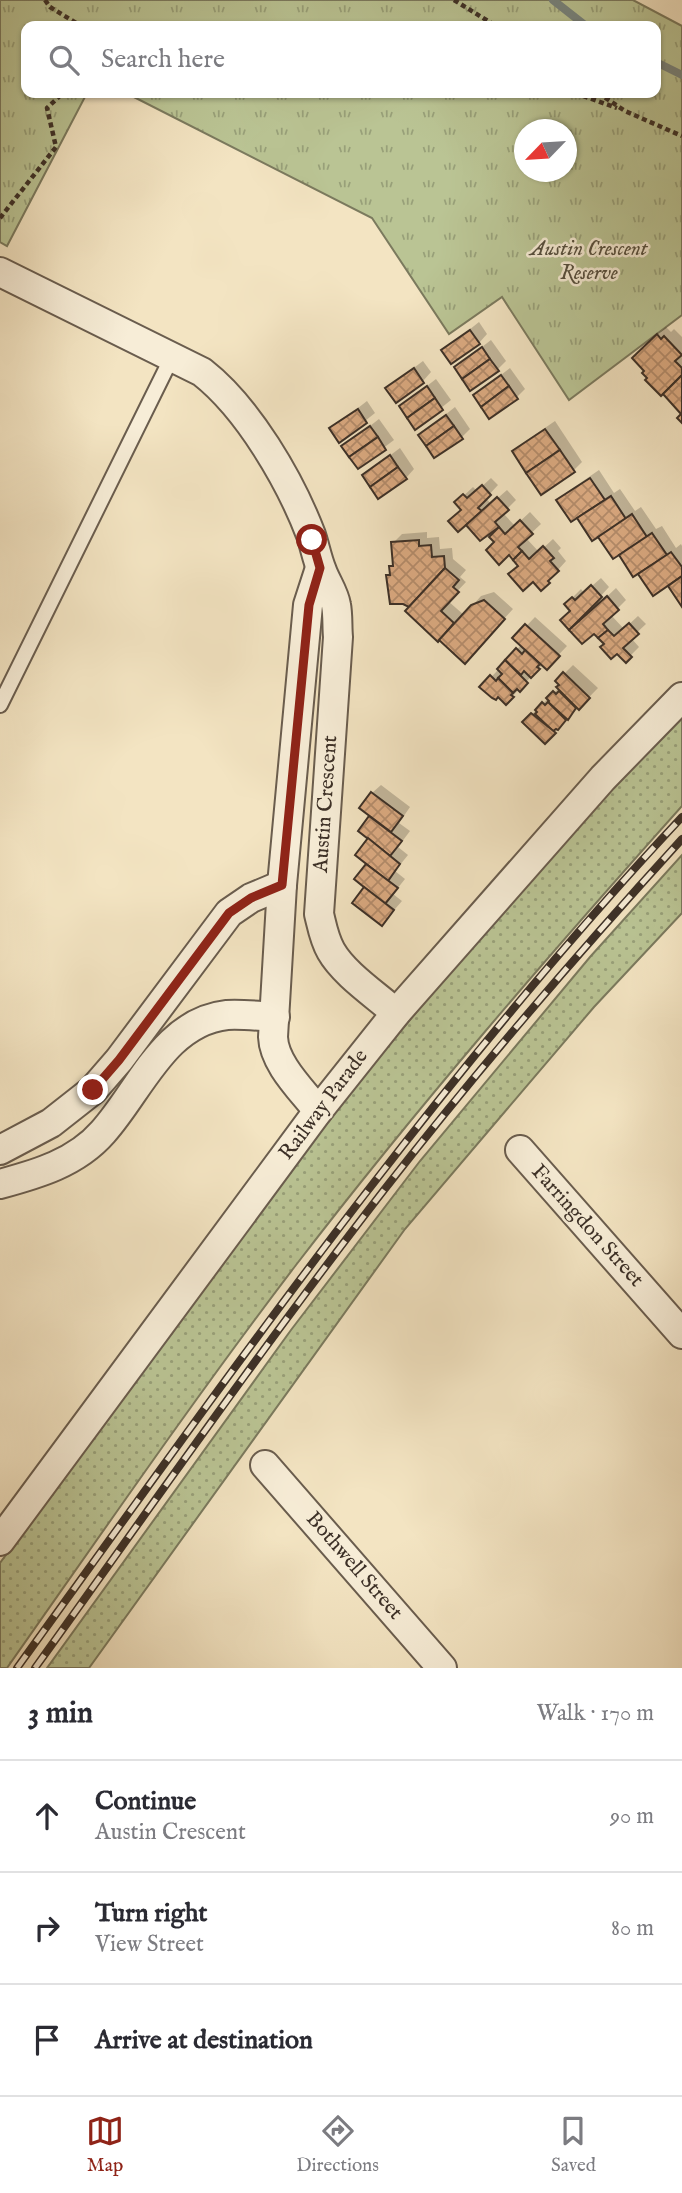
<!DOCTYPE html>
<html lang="en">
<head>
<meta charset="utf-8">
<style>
  :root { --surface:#fff; --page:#f2f2f3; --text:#2b2b33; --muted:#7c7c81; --line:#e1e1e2; --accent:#8f2418 }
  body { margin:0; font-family:"IM FELL English",serif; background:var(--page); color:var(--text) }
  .compass { position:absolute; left:514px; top:119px; width:63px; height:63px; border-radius:50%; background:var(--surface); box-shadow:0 2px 5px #0004; rotate:245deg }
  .stop { position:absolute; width:21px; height:21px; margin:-16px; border:5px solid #8f2418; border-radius:50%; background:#fff }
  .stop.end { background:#8f2418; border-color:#fff; box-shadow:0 2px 7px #0008 }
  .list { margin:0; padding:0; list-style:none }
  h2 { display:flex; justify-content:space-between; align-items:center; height:91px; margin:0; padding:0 28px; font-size:30px }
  h2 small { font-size:23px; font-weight:400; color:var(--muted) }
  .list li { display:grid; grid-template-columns:46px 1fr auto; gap:21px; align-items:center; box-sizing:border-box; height:112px; padding:0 28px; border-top:2px solid var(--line) }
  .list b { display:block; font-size:26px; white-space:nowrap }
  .list p { margin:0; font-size:23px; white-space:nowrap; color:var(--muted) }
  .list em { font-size:23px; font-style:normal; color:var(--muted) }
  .icon { flex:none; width:38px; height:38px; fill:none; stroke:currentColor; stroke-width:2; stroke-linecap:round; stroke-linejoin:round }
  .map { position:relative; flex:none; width:682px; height:1668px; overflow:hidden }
  .search { position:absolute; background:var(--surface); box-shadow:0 2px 5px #0004; left:21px; right:21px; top:21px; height:77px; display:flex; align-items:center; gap:18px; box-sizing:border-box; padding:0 24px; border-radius:14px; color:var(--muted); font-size:26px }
  .sheet { height:427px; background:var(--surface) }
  nav { display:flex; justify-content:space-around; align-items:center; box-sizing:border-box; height:98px; border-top:2px solid var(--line); background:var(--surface); font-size:19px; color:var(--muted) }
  nav a { display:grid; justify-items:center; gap:4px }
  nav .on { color:var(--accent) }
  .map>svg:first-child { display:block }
  .grass { fill:url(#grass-dots); stroke:#7b7a5e; stroke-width:2 }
  .park { fill:url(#park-tufts); stroke:#7b7a5e; stroke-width:2; fill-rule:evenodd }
  .shadow { fill:#0003 }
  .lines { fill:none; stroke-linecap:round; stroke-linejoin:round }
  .stream { stroke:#778580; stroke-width:8 }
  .building { fill:url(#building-cross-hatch); stroke:#3c3027; stroke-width:2 }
  .service-casing { stroke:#6a5d4e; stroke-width:18 }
  .minor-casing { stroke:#6a5d4e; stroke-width:32 }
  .path { stroke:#3c3027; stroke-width:4.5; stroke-dasharray:5 3.5; stroke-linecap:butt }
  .service { stroke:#f7edd7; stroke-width:14 }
  .minor { stroke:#f7edd7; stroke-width:28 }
  .rail-casing { stroke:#3c3027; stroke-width:8 }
  .rail { stroke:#f7edd7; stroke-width:5; stroke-dasharray:16; stroke-linecap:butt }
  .route { stroke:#8f2418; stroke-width:9 }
  .labels { text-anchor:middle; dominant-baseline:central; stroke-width:5; stroke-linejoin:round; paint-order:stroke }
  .park-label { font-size:21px; font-style:italic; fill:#554e3d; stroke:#f7edd7 }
  .street-label { font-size:21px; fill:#3c3027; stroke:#f7edd7 }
</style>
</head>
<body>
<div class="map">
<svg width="682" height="1668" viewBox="0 0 682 1668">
  <defs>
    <pattern id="grass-dots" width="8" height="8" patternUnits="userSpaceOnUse" patternTransform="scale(1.75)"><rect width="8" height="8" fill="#bac494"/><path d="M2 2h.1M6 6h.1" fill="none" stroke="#98a079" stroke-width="1.8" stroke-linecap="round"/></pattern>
    <pattern id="park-tufts" width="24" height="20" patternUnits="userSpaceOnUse" patternTransform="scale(1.75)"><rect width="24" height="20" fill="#bac494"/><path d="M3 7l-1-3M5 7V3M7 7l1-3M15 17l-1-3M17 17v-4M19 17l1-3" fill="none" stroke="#98a079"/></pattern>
    <pattern id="building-cross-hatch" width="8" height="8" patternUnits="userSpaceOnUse" patternTransform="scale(1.75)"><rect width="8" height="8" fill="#dbaa81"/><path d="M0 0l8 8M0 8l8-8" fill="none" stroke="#b38b6a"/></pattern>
  </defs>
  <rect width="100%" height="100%" fill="#f3e4c2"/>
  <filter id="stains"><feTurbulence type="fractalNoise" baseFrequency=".00286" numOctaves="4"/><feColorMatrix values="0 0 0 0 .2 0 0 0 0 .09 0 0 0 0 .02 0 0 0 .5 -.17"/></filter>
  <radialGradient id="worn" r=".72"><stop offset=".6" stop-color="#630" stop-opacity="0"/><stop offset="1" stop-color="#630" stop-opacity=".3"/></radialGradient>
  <g class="grass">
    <path d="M682,711V806C549,955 418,1106 296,1265C196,1396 102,1533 7,1668H0V1563L339,1105L608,782Z"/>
    <path d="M682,855V913L594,1007L405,1229L89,1668H47L291,1330L420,1161L590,957Z"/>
  </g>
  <path class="park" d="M0,0H633L682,26V315L569,400L502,297L449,334L372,218L126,93H656V26H26V93H87L7,246L0,242ZM524,130H566V172H524Z"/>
  <g class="shadow">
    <path d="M479,322L487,334L479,343L444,350Z"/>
    <path d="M666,327L671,332L674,329L682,337V412L647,380L646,371L634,358Z"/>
    <path d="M491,340L506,361L497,370L456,367Z"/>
    <path d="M423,361L431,372L423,381L387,388Z"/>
    <path d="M510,368L525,389L516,398L475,395Z"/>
    <path d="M436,379L451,400L416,428L401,406Z"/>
    <path d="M367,401L375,413L340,441L331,429Z"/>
    <path d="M455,407L470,429L462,437L420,435Z"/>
    <path d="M379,419L394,440L358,467L344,446Z"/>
    <path d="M555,421L582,462L573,471L514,451L523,443Z"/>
    <path d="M400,448L414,469L406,478L364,475Z"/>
    <path d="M599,470L614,493L620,489L635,511L641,507L656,529L662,526L676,548L681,544L682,546V604L668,583L653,594L639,572L558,500L567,492Z"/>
    <path d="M491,478L498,485L486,498L491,504L507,490L516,500L503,513L515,526L530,512L541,524L526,538L539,552L553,539L561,548L558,551L566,561L541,589L509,553L457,502L473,487L477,491Z"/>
    <path d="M427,532V538L439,537L440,549L452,548L453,559L466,570L460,577L466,582L448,601L464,615L481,596L494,592L513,609L473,653L412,606L388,576L395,563L393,543L402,534Z"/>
    <path d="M601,578L609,587L597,600L599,604L616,588L626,600L611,615L624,629L638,616L646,624L631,638L639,647L626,660L594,631L582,642L562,620L572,610L566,604L581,589L584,593Z"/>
    <path d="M535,617L567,646L547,667L543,664L506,703L498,695L482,687L522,644L515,638Z"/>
    <path d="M573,665L598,688L545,742L524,722L559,688L561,684L557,681Z"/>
    <path d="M381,785L410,807L399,823L410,831L398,847L408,855L395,871L405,879L393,894L402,901L382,924L366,887L356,879L369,863L370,838L360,830L372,816V793Z"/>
  </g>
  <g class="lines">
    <g class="stream">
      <path d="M553,0L586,26"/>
      <path d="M656,62L682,75"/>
    </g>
  </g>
  <g class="building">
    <path d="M470,330L480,344L451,364L441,350Z"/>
    <path d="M657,334L661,339L664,336L682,355L675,361L682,368V375L661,396L645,380L647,378L642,373L644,371L632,358Z"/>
    <path d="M482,347L490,359L462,379L454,367Z"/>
    <path d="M490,359L499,371L470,391L462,379Z"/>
    <path d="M414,368L424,383L396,403L385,388Z"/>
    <path d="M501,375L509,386L481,407L473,395Z"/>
    <path d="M682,375V423L677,418L681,414L663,394Z"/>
    <path d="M427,386L435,398L407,418L399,406Z"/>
    <path d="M509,386L518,399L489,419L481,407Z"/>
    <path d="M435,398L443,410L415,430L407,418Z"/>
    <path d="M358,409L367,423L339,443L329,428Z"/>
    <path d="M446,415L454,426L426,446L418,435Z"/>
    <path d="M370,426L378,437L349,457L341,446Z"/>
    <path d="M454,426L463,439L434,458L426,446Z"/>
    <path d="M545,429L560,450L526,473L512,451Z"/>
    <path d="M378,437L386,450L358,469L349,457Z"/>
    <path d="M560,450L575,472L541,495L526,473Z"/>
    <path d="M390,455L398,467L370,487L362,475Z"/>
    <path d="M398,467L407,479L378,499L370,487Z"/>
    <path d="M590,478L605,500L571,522L556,500Z"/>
    <path d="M482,485L491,495L478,508L482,511L458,532L448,521L461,510L454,502L463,494L467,498Z"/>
    <path d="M611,496L626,519L592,541L577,518Z"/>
    <path d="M497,497L509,510L495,522L499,527L480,541L466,525Z"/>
    <path d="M632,514L647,537L613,559L598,537Z"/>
    <path d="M520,520L533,534L518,547L522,551L513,560L509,555L499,565L486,550L494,542L489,537L499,527L505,534Z"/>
    <path d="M652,533L667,555L633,577L619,555Z"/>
    <path d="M419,540V546L431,545L432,557L444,556L445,568L409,607L403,604H390L386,575H390L389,566H393L391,542Z"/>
    <path d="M543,546L554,558L550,561L559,571L548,581L550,583L541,591L533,582L523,591L508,574L518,566L513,560L522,551L529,559Z"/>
    <path d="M671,552L682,567V576L653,596L638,574Z"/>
    <path d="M445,568L459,580L453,587L459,592L441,611L454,623L438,642L405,611Z"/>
    <path d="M682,576V607L668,586Z"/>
    <path d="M591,585L602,597L569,630L560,620L570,611L564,604L572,597L575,600Z"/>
    <path d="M607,596L619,610L603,624L608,630L598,638L594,634L582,644L569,630Z"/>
    <path d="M484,600L505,619L465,664L439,640L471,605Z"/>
    <path d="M629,623L639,634L623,648L632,657L626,663L617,654L611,659L600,647L604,644L598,638L608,630L614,636Z"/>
    <path d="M525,624L560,656L547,670L512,638Z"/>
    <path d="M516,648L522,654L525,650L540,664L537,667L540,669L531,678L524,671L521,675L505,660Z"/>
    <path d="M505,660L528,683L520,692L517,689L513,693L498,678L502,674L497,669Z"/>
    <path d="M563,672L590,698L579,710L556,687L559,685L555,681Z"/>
    <path d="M490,675L496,681L498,678L513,693L511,695L514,697L506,705L498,697L496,700L492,698L479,687Z"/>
    <path d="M553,691L556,694L559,691L576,708L568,720L548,702L549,701L546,698Z"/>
    <path d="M542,702L545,705L548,702L566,720L558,730L556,729L553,731L535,714L537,712L535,710Z"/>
    <path d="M531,713L556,733L545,744L522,722Z"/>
    <path d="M371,792L403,816L391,832L359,808Z"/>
    <path d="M369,816L402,841L390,856L358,831Z"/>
    <path d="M368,838L400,864L388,881L355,855Z"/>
    <path d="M366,864L398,888L385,904L354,879Z"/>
    <path d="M364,887L394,910L382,926L352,903Z"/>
  </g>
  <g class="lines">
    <defs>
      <path id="service" d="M0,705L172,357"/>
      <g id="minor">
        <path d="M0,272L202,372C248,408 290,480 311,535C315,547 317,559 322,571C326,582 334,593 336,605C338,615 337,627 338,637L319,914C322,926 324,939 331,951C344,974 376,995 396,1013"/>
        <path d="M318,1111C302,1090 274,1064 273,1037L282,885L308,605L320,568"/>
        <path d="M0,1150L51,1123L93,1090L119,1060L229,913L251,898L282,885"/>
        <path d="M520,1150L682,1334"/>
        <path d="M0,1184C37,1174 76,1163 103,1132C140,1091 164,1022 227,1015C242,1014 259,1016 275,1017"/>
        <path d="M265,1465L442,1668"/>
        <path d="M0,1541L318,1111L396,1013L603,778L682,697"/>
      </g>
    </defs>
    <use href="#service" class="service-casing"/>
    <use href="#minor" class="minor-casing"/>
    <g class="path">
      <path d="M45,0L50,7L81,26"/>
      <path d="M454,0L496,26"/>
      <path d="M575,93L617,108"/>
      <path d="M598,93L625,111L682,136"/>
      <path d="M0,218L56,147L47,108L63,93"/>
    </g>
    <use href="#service" class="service"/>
    <use href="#minor" class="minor"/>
    <defs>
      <g id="rail">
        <path d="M17,1668C228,1376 435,1081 682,817"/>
        <path d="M35,1668C150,1508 263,1346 384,1190C478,1069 579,952 682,839"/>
      </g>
    </defs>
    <use href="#rail" class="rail-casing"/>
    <use href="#rail" class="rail"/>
  </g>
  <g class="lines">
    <path class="route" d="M93,1090L119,1060L229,913L251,898L282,885L309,605L320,568L312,540"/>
  </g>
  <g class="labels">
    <g class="park-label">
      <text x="589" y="249">Austin Crescent<tspan x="589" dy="24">Reserve</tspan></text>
    </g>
    <g class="street-label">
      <text transform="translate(326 804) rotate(-86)">Austin Crescent</text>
      <text transform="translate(324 1105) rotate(-53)">Railway Parade</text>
      <text transform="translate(587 1226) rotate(48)">Farringdon Street</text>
      <text transform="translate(354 1566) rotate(49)">Bothwell Street</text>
    </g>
  </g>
  <rect width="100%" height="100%" filter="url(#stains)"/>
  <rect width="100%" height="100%" fill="url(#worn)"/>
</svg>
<svg class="compass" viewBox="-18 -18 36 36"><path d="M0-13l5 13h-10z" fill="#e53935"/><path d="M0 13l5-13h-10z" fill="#7c7c81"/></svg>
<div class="stop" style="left:312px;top:540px"></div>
<div class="stop end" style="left:93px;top:1090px"></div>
<div class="search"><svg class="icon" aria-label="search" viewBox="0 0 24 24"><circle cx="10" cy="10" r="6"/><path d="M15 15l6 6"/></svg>Search here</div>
</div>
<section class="sheet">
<h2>3 min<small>Walk · 170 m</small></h2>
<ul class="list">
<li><svg class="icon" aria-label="ahead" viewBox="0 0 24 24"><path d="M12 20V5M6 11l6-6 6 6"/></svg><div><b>Continue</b><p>Austin Crescent</p></div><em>90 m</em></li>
<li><svg class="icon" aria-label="right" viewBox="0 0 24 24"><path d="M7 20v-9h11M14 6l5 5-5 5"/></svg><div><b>Turn right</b><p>View Street</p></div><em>80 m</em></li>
<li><svg class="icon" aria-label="arrive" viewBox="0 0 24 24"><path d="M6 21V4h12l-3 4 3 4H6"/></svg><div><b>Arrive at destination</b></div></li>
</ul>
</section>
<nav>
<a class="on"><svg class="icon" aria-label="map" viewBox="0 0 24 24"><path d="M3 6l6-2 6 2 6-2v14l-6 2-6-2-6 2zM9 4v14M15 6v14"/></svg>Map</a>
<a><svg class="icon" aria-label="directions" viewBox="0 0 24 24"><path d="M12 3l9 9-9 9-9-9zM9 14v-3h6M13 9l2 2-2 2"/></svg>Directions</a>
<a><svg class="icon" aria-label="saved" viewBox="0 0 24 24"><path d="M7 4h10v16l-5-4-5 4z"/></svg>Saved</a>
</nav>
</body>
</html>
